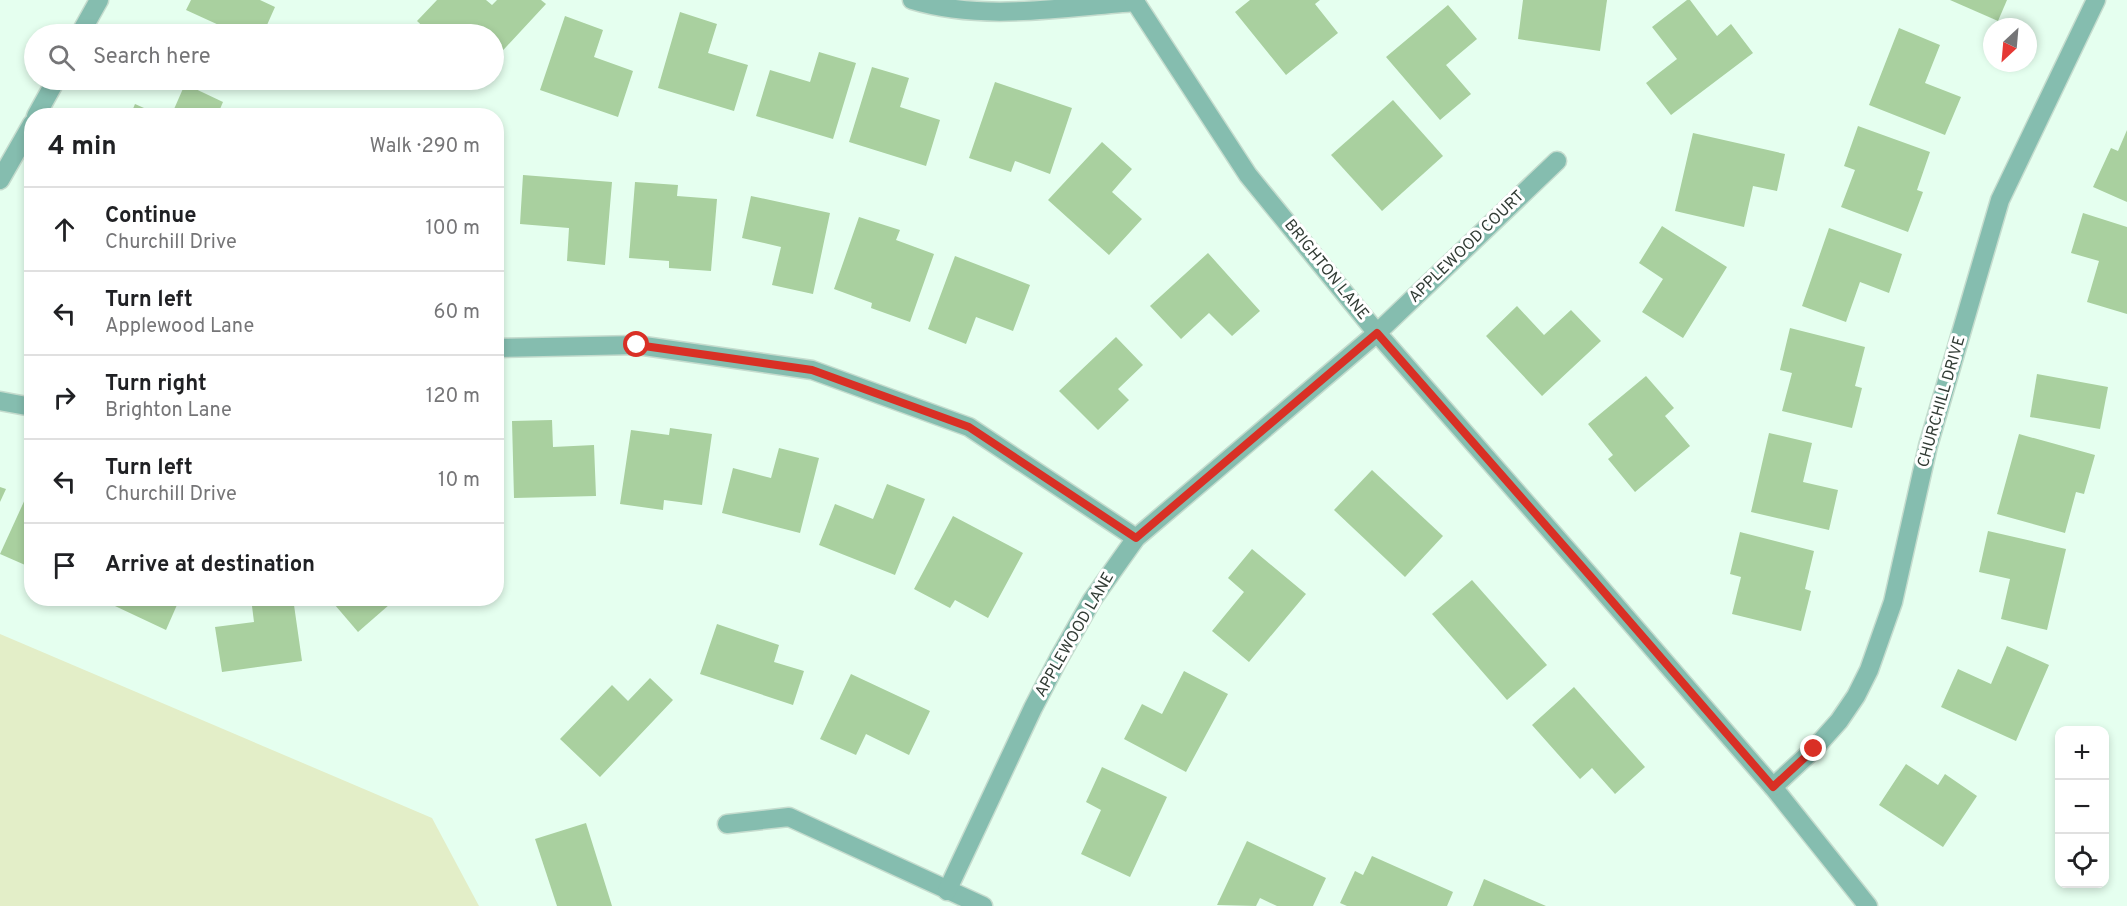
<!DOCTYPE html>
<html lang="en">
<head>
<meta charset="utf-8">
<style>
  :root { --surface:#fff; --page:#f2f2f2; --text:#202124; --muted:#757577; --line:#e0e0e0 }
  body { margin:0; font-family:Overpass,sans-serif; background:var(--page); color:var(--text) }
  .controls { position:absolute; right:18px; bottom:18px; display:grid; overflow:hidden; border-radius:12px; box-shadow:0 3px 9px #0003 }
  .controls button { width:54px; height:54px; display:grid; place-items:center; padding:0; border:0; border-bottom:2px solid var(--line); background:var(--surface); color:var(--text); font:30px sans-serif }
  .compass { position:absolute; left:1983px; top:18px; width:54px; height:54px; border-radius:50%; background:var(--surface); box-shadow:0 3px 9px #0003; rotate:206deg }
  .stop { position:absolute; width:18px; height:18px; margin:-14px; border:4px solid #d93025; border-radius:50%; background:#fff }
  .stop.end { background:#d93025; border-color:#fff; box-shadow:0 2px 6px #0008 }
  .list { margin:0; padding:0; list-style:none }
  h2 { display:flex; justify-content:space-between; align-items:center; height:78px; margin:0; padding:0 24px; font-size:26px }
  h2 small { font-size:20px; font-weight:400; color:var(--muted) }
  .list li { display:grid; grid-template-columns:39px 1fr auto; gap:18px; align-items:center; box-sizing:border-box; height:84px; padding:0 24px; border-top:2px solid var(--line) }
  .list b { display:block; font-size:22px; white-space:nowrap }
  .list p { margin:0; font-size:20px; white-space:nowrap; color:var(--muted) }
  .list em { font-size:20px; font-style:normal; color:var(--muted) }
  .icon { flex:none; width:33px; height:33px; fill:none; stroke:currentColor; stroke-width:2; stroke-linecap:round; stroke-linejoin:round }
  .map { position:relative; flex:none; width:2127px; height:906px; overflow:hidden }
  .search { position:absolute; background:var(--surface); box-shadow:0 3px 9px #0003; left:24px; top:24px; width:480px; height:66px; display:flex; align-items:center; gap:15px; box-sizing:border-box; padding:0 21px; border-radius:33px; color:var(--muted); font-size:22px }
  .panel { position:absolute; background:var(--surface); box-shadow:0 3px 9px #0003; left:24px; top:108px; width:480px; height:498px; border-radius:24px }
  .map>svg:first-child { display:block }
  .green { fill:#e3eec8 }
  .building { fill:#a9d09f }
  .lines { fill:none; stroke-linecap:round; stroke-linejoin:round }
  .minor-casing { stroke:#c5dcce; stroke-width:21 }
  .minor { stroke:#85bdaf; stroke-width:18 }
  .route { stroke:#d93025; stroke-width:8 }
  .labels { text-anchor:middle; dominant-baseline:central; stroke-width:6; stroke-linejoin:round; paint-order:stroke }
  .street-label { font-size:16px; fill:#323c35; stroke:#fff }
</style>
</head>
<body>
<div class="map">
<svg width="2127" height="906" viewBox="0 0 2127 906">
  <rect width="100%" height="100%" fill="#e5ffef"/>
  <path class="green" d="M0,634L432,818L479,906H0Z"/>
  <g class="building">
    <path d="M191,0H260L275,7L263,34H217L221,26L186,10Z"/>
    <path d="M437,0H486L492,5L497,0H541L546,4L494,60V34H431L417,21Z"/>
    <path d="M1250,0H1320L1315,4L1338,33L1286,75L1235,12Z"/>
    <path d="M1523,0H1607L1600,51L1518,39Z"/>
    <path d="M1687,0H1690L1717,36L1731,24L1753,53L1671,115L1646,83L1677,59L1652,27Z"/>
    <path d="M1950,0H2007L1998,21Z"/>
    <path d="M1448,5L1477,39L1446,65L1471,94L1440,120L1386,57Z"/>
    <path d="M680,12L717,24L708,53L748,65L734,111L658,88Z"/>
    <path d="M565,16L603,30L594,57L633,71L618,117L540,90Z"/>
    <path d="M1899,28L1940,45L1925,83L1961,97L1945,135L1869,105Z"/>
    <path d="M819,52L856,63L833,139L756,116L770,70L810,82Z"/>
    <path d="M872,67L909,78L900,107L940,120L926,166L849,142Z"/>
    <path d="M995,82L1072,108L1050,174L1015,161L1011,172L969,158Z"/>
    <path d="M185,84L223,102L217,116H171Z"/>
    <path d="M1393,100L1443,156L1382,211L1331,155Z"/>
    <path d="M135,104L162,116H130Z"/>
    <path d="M1858,126L1930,152L1917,190L1923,192L1908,232L1841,207L1855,170L1844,166Z"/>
    <path d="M2127,130V202L2093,187L2111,148L2118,151Z"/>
    <path d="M1693,133L1785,154L1777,191L1753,186L1744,227L1675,211Z"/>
    <path d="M1102,142L1132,169L1112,192L1142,219L1109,255L1048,200Z"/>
    <path d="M523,175L612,182L605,265L567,261L569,228L520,224Z"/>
    <path d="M635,182L678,185L677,196L717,199L711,271L669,268V261L629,258Z"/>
    <path d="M751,196L830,213L813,294L772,285L781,247L742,238Z"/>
    <path d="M496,207L502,234L496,235Z"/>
    <path d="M2083,213L2127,227V314L2087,302L2099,261L2071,253Z"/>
    <path d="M859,217L900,230L896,240L934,254L910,322L871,308L872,303L834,289Z"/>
    <path d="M1662,226L1727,267L1683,338L1642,312L1663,279L1639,263Z"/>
    <path d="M1829,228L1902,254L1889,293L1860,282L1846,322L1802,306Z"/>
    <path d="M1208,253L1260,311L1232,336L1209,313L1181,339L1150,306Z"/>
    <path d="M955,256L1030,285L1013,331L976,317L966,344L928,329Z"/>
    <path d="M1517,306L1544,335L1571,310L1601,341L1542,396L1486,336Z"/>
    <path d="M1790,328L1865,347L1855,386L1862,388L1852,428L1782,411L1792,373L1780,370Z"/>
    <path d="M1116,337L1143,365L1118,389L1129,400L1098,430L1059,391Z"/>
    <path d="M2037,374L2108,387L2100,429L2030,417Z"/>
    <path d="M1646,376L1674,408L1665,416L1690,446L1635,492L1608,459L1613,455L1588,424Z"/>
    <path d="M552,420L553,447L594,445L596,496L514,498L512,421Z"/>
    <path d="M670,428L712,434L702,505L664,500L663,510L620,504L631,430L669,435Z"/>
    <path d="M1769,433L1812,443L1803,482L1838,490L1829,530L1751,512Z"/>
    <path d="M2019,434L2095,455L2084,494L2076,492L2065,533L1997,514Z"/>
    <path d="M779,448L819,458L800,533L722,513L733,468L771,478Z"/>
    <path d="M1372,470L1443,536L1405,577L1334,510Z"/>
    <path d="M32,484V568L0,554Z"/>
    <path d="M887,484L925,499L895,575L819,545L835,504L873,519Z"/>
    <path d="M0,487L6,489L0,502Z"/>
    <path d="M953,516L1023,553L988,618L955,600L950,608L914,589Z"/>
    <path d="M1988,531L2066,549L2047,630L2001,619L2010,579L1979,572Z"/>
    <path d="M1740,532L1814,551L1805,589L1811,591L1801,631L1732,614L1741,577L1730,574Z"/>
    <path d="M1252,549L1306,594L1249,662L1212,631L1244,592L1228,578Z"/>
    <path d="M1472,580L1547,665L1507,700L1432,614Z"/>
    <path d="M98,598H180L166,630Z"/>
    <path d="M251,598H293L302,661L222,672L215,627L254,622Z"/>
    <path d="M329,598H397L358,632Z"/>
    <path d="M717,624L779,645L774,662L804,671L793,705L700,674Z"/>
    <path d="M2007,646L2049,665L2016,741L1941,707L1958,669L1991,684Z"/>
    <path d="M1184,671L1228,694L1186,772L1124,739L1142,704L1162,714Z"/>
    <path d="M851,674L930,711L909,755L866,734L856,755L820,739Z"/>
    <path d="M650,678L673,700L600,777L560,739L612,685L628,701Z"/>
    <path d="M1574,687L1645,767L1615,794L1592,768L1580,779L1532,725Z"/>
    <path d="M1906,764L1938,785L1945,774L1977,796L1943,847L1879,805Z"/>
    <path d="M1102,767L1167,797L1130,877L1081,854L1101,810L1086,802Z"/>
    <path d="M586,823L612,906H557L535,839Z"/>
    <path d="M1247,841L1326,878L1313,906H1277L1260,898L1256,906L1217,905Z"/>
    <path d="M1372,856L1453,892L1447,906H1347L1340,903L1355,871L1363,875Z"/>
    <path d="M1484,879L1546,906H1473Z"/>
  </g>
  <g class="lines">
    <defs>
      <g id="minor">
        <path d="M912,0C984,22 1062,7 1136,2"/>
        <path d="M1134,0L1248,175L1377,333L1591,577L1773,787L1868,906"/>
        <path d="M80,34L99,0"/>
        <path d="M36,116L56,80"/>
        <path d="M0,180L32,124"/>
        <path d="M496,348L637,345L812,370L969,427L1136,538"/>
        <path d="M0,401L32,407"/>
        <path d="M1773,787L1814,749L1839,721L1856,696L1869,670L1893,602L1928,446L2000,200L2096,0"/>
        <path d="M727,824L789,817L983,906"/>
        <path d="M947,891L1033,708L1059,658L1092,600L1136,538L1377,333L1557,161"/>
      </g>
    </defs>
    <use href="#minor" class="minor-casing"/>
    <use href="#minor" class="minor"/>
  </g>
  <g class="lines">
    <path class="route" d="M637,345L812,370L969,427L1136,538L1377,333L1591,577L1773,787L1814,749"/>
  </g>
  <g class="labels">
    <g class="street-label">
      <text transform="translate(1467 247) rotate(-44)">APPLEWOOD COURT</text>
      <text transform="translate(1326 270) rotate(51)">BRIGHTON LANE</text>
      <text transform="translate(1942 402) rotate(-74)">CHURCHILL DRIVE</text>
      <text transform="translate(1075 635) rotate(-60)">APPLEWOOD LANE</text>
    </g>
  </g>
</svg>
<div class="controls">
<button>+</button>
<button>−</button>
<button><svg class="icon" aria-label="locate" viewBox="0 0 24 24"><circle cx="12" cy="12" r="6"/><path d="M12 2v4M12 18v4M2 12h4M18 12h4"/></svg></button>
</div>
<svg class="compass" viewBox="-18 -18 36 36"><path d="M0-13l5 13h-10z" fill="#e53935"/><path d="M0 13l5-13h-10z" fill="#757577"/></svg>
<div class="stop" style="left:637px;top:345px"></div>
<div class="stop end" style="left:1814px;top:749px"></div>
<div class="search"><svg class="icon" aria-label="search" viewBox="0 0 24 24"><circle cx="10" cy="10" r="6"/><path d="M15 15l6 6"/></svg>Search here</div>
<section class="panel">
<h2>4 min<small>Walk · 290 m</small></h2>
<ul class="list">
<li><svg class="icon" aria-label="ahead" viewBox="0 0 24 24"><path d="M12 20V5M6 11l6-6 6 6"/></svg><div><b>Continue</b><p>Churchill Drive</p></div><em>100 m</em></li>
<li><svg class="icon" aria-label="left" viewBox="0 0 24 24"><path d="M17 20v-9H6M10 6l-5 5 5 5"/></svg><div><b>Turn left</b><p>Applewood Lane</p></div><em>60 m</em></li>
<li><svg class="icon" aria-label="right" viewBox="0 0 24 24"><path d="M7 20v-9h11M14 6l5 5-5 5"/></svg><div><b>Turn right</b><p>Brighton Lane</p></div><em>120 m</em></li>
<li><svg class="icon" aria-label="left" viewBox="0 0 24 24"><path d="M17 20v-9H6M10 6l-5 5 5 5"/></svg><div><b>Turn left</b><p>Churchill Drive</p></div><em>10 m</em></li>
<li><svg class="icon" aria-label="arrive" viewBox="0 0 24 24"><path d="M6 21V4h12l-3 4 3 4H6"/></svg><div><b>Arrive at destination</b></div></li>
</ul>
</section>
</div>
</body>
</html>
